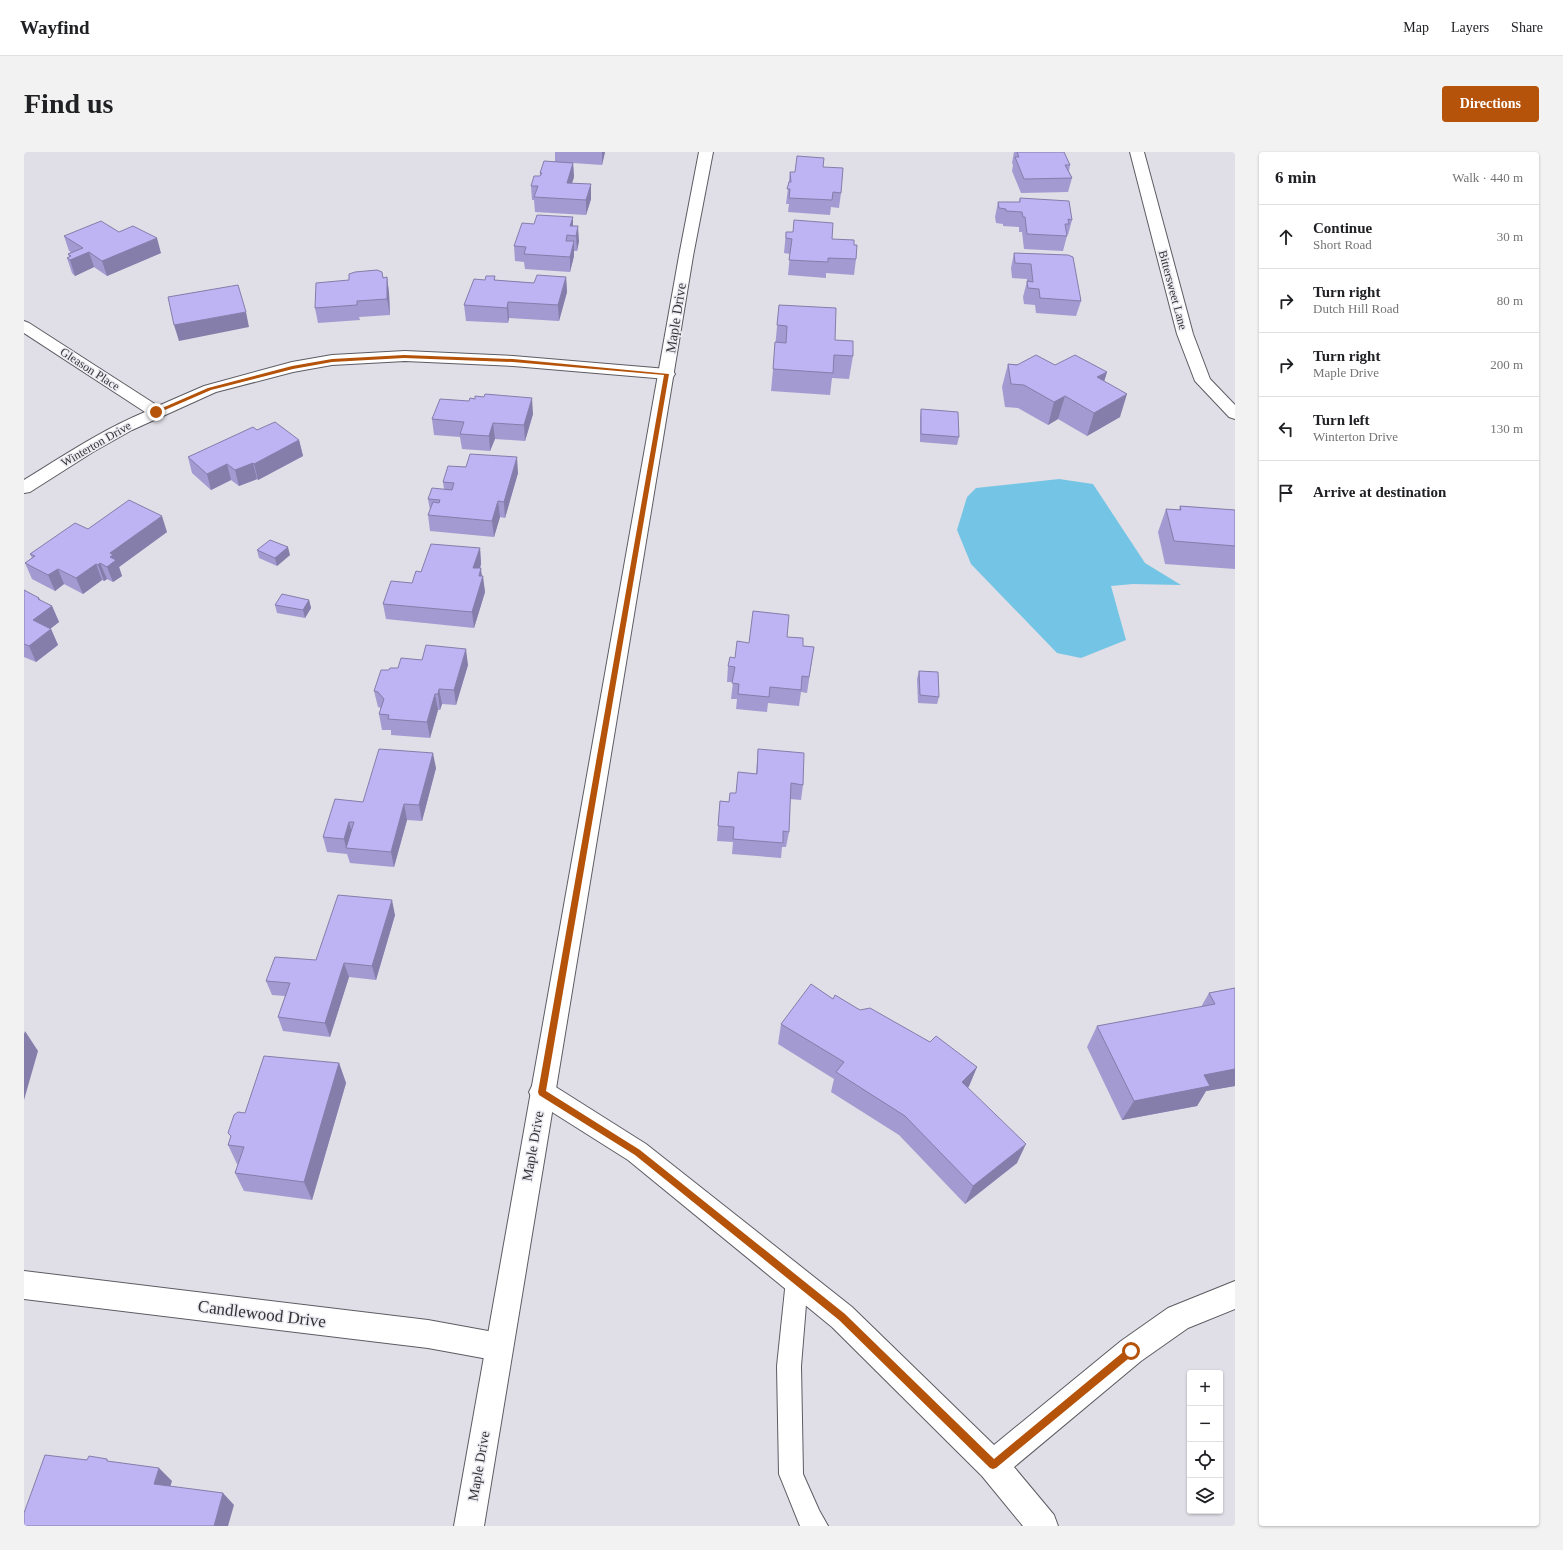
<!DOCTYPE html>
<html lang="en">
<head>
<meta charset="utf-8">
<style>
  :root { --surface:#fff; --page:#f2f2f2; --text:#202124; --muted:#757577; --line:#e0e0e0; --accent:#b45309 }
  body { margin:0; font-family:"Times New Roman",serif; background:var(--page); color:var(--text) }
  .controls { position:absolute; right:12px; bottom:12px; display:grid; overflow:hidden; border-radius:4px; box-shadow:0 1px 3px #0004 }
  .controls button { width:36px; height:36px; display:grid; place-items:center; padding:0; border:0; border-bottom:1px solid var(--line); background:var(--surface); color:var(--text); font:20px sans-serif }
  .stop { position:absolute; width:12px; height:12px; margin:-9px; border:3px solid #b45309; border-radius:50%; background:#fff }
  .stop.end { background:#b45309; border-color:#fff; box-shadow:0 1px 4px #0008 }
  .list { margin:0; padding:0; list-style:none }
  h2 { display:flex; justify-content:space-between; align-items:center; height:52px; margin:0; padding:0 16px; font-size:17px }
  h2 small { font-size:13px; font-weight:400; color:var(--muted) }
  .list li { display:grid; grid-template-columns:26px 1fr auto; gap:12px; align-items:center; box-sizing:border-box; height:64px; padding:0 16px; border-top:1px solid var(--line) }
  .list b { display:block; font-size:15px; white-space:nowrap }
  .list p { margin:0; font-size:13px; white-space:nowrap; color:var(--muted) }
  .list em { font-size:13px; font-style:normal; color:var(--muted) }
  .icon { flex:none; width:22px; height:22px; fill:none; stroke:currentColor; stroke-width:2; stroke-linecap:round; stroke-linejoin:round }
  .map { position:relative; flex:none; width:1211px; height:1374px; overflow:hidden; border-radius:4px }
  header { display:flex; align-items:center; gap:24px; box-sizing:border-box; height:56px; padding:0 20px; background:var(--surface); border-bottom:1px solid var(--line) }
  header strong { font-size:19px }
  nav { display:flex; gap:22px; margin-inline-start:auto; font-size:14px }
  .intro { display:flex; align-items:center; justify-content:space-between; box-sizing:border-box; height:96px; padding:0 24px }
  h1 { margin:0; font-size:28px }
  .button { padding:10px 18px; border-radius:4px; background:var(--accent); color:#fff; font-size:14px; font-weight:700 }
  main { display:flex; gap:24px; padding:0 24px }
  aside { flex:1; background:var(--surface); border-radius:4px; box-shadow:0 1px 3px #0004 }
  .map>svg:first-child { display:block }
  .water { fill:#74c5e5 }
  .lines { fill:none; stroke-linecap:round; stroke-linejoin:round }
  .lane-casing { stroke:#5d5c63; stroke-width:2 }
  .street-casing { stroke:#5d5c63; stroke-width:2 }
  .secondary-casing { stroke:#5d5c63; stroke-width:2 }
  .lane { fill:#fff; fill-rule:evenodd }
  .street { fill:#fff; fill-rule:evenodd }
  .secondary { fill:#fff; fill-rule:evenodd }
  .wall { fill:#a39ad1 }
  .shaded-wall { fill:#857daa }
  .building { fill:#beb3f3; stroke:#857daa }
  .route { fill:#b45309 }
  .labels { text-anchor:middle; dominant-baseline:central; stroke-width:3; stroke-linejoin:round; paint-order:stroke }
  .far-street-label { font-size:12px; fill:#333336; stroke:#edecf3 }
  .street-label { font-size:14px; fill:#333336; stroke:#edecf3 }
  .near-street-label { font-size:17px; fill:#333336; stroke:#edecf3 }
</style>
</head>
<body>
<header>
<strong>Wayfind</strong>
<nav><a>Map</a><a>Layers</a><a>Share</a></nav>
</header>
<div class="intro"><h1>Find us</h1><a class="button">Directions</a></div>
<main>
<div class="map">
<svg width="1211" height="1374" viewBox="0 0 1211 1374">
  <rect width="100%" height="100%" fill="#e0dee6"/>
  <path class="water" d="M1035,327L1069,332L1121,411L1157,433L1109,432L1087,434L1102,488L1057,506L1033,501L947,412L933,378L943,345L952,336Z"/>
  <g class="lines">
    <defs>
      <path id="lane" d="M773,1117L781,1120L784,1128L777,1214L779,1322L795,1358L804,1374H776L755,1322L753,1214L762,1128L765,1120Z"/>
      <g id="street">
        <path d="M1106,0H1120L1169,182L1186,227L1211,253V267L1205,265L1171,229L1153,182Z"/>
        <path d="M0,169L5,171L134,254L180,234L268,210L308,203L381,199L489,204L643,217L649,219L651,222L649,225L643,227L489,214L381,209L308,213L269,220L192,240L108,278L69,300L6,340L0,341V328C39,304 78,278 121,260L0,181Z"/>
        <path d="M518,929L527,932L622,992L828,1155L970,1293L1097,1189L1144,1156L1211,1129V1157L1164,1176L1117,1209L990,1315L1030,1363L1034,1374H999L958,1324L808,1175L604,1008L509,948L505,940L509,932Z"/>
        <path d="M0,1119L404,1168L475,1181L485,1185L489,1195L485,1205L475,1209L404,1196L0,1147Z"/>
      </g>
      <path id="secondary" d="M675,0H689L669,104L460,1374H430L655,104Z"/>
    </defs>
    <use href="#lane" class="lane-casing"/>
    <use href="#street" class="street-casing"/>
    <use href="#secondary" class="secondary-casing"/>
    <use href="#lane" class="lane"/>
    <use href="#street" class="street"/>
    <use href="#secondary" class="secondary"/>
  </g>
  <g class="wall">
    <path d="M531,0H581L578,13L549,11L550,25L548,31L567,47L562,63L511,60L510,48H508L507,34L516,24V21L531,10Z"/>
    <path d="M990,0H1040L1046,13L1045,19L1048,26L1044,40L997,41L988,19L989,13L988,11Z"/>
    <path d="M799,15L817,41L815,56L807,55L806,63L764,60L765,52H762L766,20H771Z"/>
    <path d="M996,46L1048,68L1044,83L1043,82V84L1039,99L1000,97L998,80H995V75L979,74V72L972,71L971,65L974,50H995Z"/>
    <path d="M549,74L555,89L553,99H550V104L546,120L501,117L500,110L491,109L490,94Z"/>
    <path d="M95,80L137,101L83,124L70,115L51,124L48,121L43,106L45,105L44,102L47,100L45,99L40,84Z"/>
    <path d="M762,80L808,87L830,93L832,107L830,123L802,121V126L764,123L766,102L760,101Z"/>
    <path d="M990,101L1044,103L1057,149L1052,164L1012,161L1011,153L1000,152L999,145L1003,129V127L988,126L987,116Z"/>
    <path d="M471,124V128L510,131L542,125L543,140L535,169L485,166L484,171L442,169L440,153L461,128Z"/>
    <path d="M363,125L365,141L366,163L335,165L336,168L294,171L291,156L325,128Z"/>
    <path d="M755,153L811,188L829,204L825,227L808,226L806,243L747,239Z"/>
    <path d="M984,212L1031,213L1083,220L1080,229L1096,265L1063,284L1034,267L1024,273L994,256L981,255L978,235Z"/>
    <path d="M897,257L935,285L933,293L896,290V265Z"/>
    <path d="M509,262L501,289L471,287L466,299L438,297L436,285L410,283L408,267Z"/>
    <path d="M233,278L275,288L279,304L234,328L233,327L215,334L207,328L187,338L168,321L164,305Z"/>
    <path d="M494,321L481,366L476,365L470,385L406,379L404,363L406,358L404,347L420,337L419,330Z"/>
    <path d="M1156,354L1211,358V417L1141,412L1134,380L1142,357L1155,358Z"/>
    <path d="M64,377L143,380L95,415L98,424L89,430L83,427L80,429L78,428L59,442L40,432L31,439L8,427L1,411L8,406L6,402Z"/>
    <path d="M456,396L457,412L456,416L458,424L461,440L450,476L362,467L359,452L388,431L397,420Z"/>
    <path d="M233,398L266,403L253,414L235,406Z"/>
    <path d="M0,438L15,446L17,449L28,454L35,470L26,477H27L34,493L12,510L0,505Z"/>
    <path d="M285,448L287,456L281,466L253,461L251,453Z"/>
    <path d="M763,485L779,494L790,495L783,541L777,540L775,554L744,551L743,560L712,557L713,547H707L709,530H703L704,514L725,491Z"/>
    <path d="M444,513L432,553L418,552L416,558H414L406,586L367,583V578H358L355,562L357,556L354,555L350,539L365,518L374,516Z"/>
    <path d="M895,519L915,545L913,552L894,551L893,527Z"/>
    <path d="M734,597L779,633L777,648L766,647L765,680L762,695H758L757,706L708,702L709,690L693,689L696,649L705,650L712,641L732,622Z"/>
    <path d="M412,616L398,669L383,668L370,715L326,711L323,702L303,700L299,685L339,650Z"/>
    <path d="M371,763L352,828L325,825L306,885L259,879L254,865L261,844L248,843L242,829L292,808Z"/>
    <path d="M1211,836V934L1182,939L1173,954L1098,968L1063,895L1073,874L1177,855L1185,841Z"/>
    <path d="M809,847L836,858L906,890L953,915L945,934L944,936L993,1011L941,1052L875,983L807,940L810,927L754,892L757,872Z"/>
    <path d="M315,911L322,931L288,1048L220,1039L211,1021L214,1012H213L204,993L207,985L204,981L221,961Z"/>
  </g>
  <g class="shaded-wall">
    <path d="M578,0H581L578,13Z"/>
    <path d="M549,11L550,25L543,46V31Z"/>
    <path d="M567,32V47L562,63V48Z"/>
    <path d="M549,65V80L546,74Z"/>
    <path d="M554,74L555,89L553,99L552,84Z"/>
    <path d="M133,86L137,101L83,124L78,109Z"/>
    <path d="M550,89V104L546,120V105Z"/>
    <path d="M65,100L70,115L51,124L46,108Z"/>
    <path d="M363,125L365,141L366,163L363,147Z"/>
    <path d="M542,125L543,140L535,169L534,153Z"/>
    <path d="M484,150L485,166L484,171L483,156Z"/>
    <path d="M222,160L225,175L155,189L150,173Z"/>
    <path d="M1083,220L1076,243L1073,225Z"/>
    <path d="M1103,242L1096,265L1063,284L1070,261Z"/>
    <path d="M1041,244L1034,267L1024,273L1030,250Z"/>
    <path d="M508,246L509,262L501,289L500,273Z"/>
    <path d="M469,271L471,287L466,299L465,284Z"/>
    <path d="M275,288L279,304L234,328L230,312Z"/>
    <path d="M493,305L494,321L481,366L480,350Z"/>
    <path d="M229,311L233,327L215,334L211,318Z"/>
    <path d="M203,312L207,328L187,338L183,322Z"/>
    <path d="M474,349L476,365L470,385L468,369Z"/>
    <path d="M138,364L143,380L95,415L98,424L89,430L83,415L86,401Z"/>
    <path d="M264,395L266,403L253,414L251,406Z"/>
    <path d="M456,396L457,412L451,432L449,416Z"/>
    <path d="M76,411L83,427L80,429L74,413Z"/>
    <path d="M72,412L78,428L59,442L52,426Z"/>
    <path d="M457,416L458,427L459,424L461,440L450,476L448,460L455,424Z"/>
    <path d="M34,417L40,432L31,439L24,423Z"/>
    <path d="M15,446L21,459L28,454L35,470L17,484L9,468L14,447Z"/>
    <path d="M285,448L287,456L281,466L279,458Z"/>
    <path d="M27,477L34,493L12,510L5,494Z"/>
    <path d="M442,497L444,513L432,553L430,538Z"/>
    <path d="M415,537L418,552L416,558L414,542Z"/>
    <path d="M411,542L414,558L406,586L403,570Z"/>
    <path d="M409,601L412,616L398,669L395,653Z"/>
    <path d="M380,652L383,668L370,715L367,700Z"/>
    <path d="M325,670L329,685L322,696L320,687Z"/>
    <path d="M368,748L371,763L352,828L348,814Z"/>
    <path d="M320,811L325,825L306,885L301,871Z"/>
    <path d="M1,879L14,899L0,948V882Z"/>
    <path d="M315,911L322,931L288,1048L280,1030Z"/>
    <path d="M953,915L945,934L931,950L938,930Z"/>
    <path d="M1211,917V934L1182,939L1173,954L1098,968L1110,949L1180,923Z"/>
    <path d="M1002,992L993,1011L941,1052L949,1034Z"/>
    <path d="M135,1316L148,1329L143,1345L130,1332Z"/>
    <path d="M199,1341L210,1353L204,1374H190Z"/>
  </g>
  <g class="building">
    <path d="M993,0H1040L1046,13H1041L1048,26L1000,27L991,5H995Z"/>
    <path d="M773,4L800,6L799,15L819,16L817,41L809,40L808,48L765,46L766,37H763L765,30H767L766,20H771Z"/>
    <path d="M520,9L549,11L543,31L567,32L562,48L510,45L514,34H507L510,24H516L518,21H516Z"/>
    <path d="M996,46L1045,49L1048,68L1044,67L1045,72H1041L1043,84L1003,82L1001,65H999L998,60L982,59V57L975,56L974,50H996Z"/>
    <path d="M513,63L549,65L546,74H554L552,84L543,83L542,89H550L546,105L500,102L502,95L490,94L498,71L510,72Z"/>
    <path d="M770,68L809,71L808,87L830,88V93H833L832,107L804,106V110L765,108L768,87L762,86V80H769Z"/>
    <path d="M77,69L95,80L109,74L133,86L78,109L65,100L46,108L43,106L47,104L44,102L59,96L40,84Z"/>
    <path d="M990,101L1044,103L1049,105L1057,149L1016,146L1015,137L1004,136L1003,129L1009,130L1007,112L991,111Z"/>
    <path d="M353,118L358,120L359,126L363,125V147L333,149V153L291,156L292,131L325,128V122L331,120Z"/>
    <path d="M513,123L542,125L534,153L484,150L483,156L440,153L450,127L461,128L462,124H471L470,128L510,131Z"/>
    <path d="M214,133L222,160L150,173L144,145Z"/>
    <path d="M755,153L812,156L811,188L829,189V204L810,203L809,221L749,217L751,190L762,191L763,174L753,173Z"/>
    <path d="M1012,203L1031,213L1051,203L1083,220L1073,225L1103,242L1070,261L1041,244L1030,250L1000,233L987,232L984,212L993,213Z"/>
    <path d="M461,242L508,246L500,273L469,271L465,284L436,282L440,270L408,267L416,247L445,249L446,246L451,247V244L460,245Z"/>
    <path d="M897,257L934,260L935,285L897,282Z"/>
    <path d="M251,270L275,288L230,312L229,311L211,318L203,312L183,322L164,305L229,275L233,278Z"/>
    <path d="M446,302L493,305L480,350L474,349L468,369L404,363L409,350L415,351L416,348L404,347L408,336L428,338L430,331L419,330L424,314L442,315Z"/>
    <path d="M105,348L138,364L86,401L89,403L86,405L92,408L83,415L76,411L74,413L72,412L52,426L34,417L24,423L1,411L11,404L6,402L51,371L64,377Z"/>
    <path d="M1156,354L1211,358V394L1150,389L1142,357L1157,358Z"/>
    <path d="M246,388L264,395L251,406L233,398Z"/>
    <path d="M407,392L456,396L449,416H457L455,424H459L448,460L359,452L367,429L388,431L392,419L397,420Z"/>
    <path d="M0,438L15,446L14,447L28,454L9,468L27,477L5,494L0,492Z"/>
    <path d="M258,442L285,448L279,458L251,453Z"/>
    <path d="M729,459L765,463L763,485L779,486V494L790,495L785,525L778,524L777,538L746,535L745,545L714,542L715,532L708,531L711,515L704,514L706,505L711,506L713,489L725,491Z"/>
    <path d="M402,493L442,497L430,538L415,537L414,542H411L403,570L364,567L365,563L355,562L360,547L354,540L350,539L357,518H365L366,516H374L377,506L398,508Z"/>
    <path d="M895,519L914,520L915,545L896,543Z"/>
    <path d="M355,597L409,601L395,653L380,652L367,700L322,696L330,670H325L320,687L299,685L311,647L339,650Z"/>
    <path d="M734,597L780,601L779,633L767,631L765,680L759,679V691L709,687L710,675L694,674L696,649L705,650L706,641H712L714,620L733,622Z"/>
    <path d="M314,743L368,748L348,814L320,811L301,871L254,865L266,831L242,829L251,805L292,808Z"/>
    <path d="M787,832L809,847L811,843L836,858L846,856L906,890L912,884L953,915L938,930L1002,992L949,1034L881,964L812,920L820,910L757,872Z"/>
    <path d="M1211,836V917L1180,923L1186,934L1110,949L1073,874L1191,852L1185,841Z"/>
    <path d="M240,904L315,911L280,1030L211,1021L220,995L204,993L207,984L204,981L210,963L214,960L221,961Z"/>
    <path d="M21,1303L63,1308L65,1304L83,1307V1309L135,1316L130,1332L199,1341L190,1374H0V1361Z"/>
  </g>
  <path class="route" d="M380,203L489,207L645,222L522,939L616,998L821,1162L970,1307L1104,1196L1107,1195L1110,1196L1111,1199L1110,1202L972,1316L969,1317L966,1316L815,1168L611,1003L515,943L514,940L640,223L489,210L380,206L308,210L269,217L187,238L134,261L129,260L184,236L268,214L308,207Z"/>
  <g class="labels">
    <g class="far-street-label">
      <text transform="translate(1149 138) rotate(75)">Bittersweet Lane</text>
      <text transform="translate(66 217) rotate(33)">Gleason Place</text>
      <text transform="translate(72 292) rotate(-30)">Winterton Drive</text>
    </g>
    <g class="street-label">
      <text transform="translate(652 166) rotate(-81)">Maple Drive</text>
      <text transform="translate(509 994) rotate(-80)">Maple Drive</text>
      <text transform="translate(455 1314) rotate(-80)">Maple Drive</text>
    </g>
    <g class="near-street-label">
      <text transform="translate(238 1162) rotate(7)">Candlewood Drive</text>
    </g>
  </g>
</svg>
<div class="controls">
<button>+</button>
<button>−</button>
<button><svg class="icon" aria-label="locate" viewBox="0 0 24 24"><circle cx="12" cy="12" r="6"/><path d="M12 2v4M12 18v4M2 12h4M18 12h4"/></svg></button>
<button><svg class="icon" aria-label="layers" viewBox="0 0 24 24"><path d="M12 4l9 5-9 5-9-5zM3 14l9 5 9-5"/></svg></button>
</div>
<div class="stop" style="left:1107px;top:1199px"></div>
<div class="stop end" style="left:132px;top:260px"></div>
</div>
<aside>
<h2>6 min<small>Walk · 440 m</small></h2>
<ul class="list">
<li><svg class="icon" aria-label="ahead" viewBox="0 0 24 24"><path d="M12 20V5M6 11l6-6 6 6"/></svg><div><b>Continue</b><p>Short Road</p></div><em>30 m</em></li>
<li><svg class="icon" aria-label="right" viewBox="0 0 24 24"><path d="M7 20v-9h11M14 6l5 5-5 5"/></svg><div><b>Turn right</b><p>Dutch Hill Road</p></div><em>80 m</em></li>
<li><svg class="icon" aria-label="right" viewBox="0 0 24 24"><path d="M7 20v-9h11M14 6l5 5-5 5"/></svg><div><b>Turn right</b><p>Maple Drive</p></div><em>200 m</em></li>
<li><svg class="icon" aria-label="left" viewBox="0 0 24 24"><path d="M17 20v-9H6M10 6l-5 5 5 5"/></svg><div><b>Turn left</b><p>Winterton Drive</p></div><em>130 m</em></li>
<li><svg class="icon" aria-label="arrive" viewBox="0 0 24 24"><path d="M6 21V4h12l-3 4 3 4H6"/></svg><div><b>Arrive at destination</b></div></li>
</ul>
</aside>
</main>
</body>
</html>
